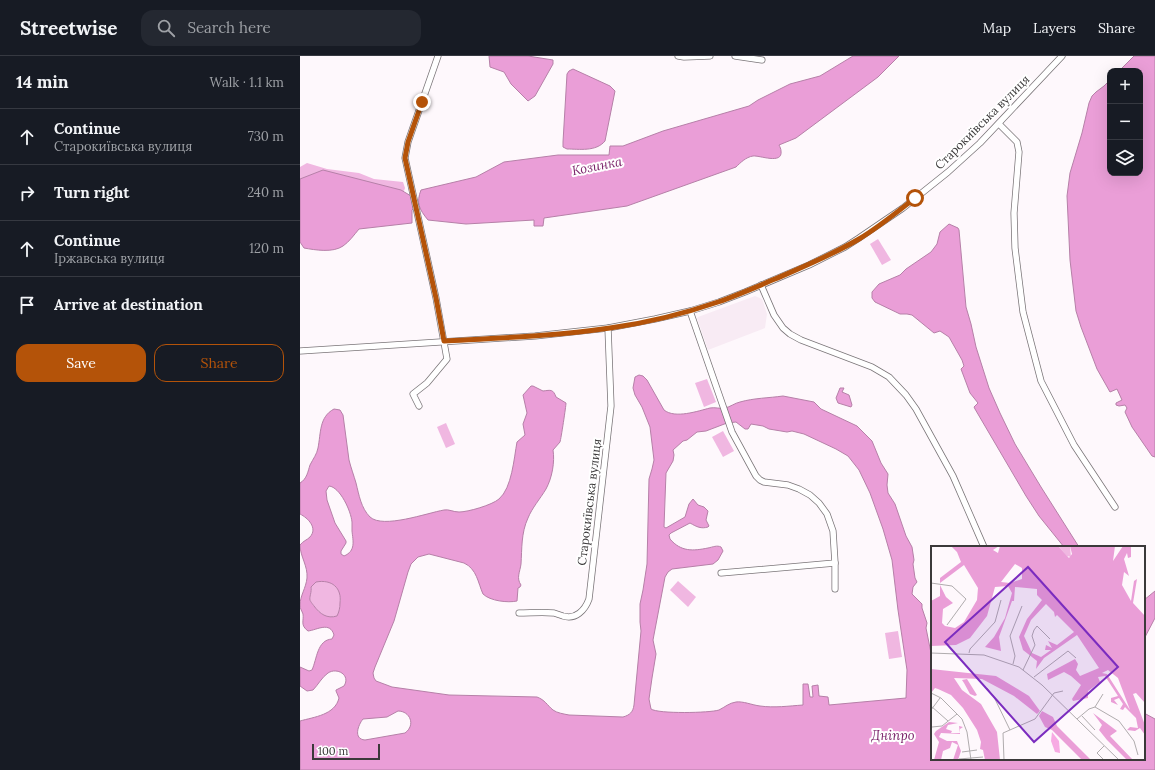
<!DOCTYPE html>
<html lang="en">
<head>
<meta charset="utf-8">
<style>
  :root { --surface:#171b24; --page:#242831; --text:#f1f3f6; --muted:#9ea1a6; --line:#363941; --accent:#b45309 }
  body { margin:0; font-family:Lora,serif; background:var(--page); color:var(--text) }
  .controls { position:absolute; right:12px; top:12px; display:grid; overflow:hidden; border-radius:8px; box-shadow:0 4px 16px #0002 }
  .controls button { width:36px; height:36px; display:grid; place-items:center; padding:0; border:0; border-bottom:1px solid var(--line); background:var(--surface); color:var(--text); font:20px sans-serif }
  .scale { position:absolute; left:12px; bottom:10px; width:68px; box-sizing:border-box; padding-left:4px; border:2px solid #3b393a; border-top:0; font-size:11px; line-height:14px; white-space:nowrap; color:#3b393a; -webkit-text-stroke:3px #fff; paint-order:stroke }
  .stop { position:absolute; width:12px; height:12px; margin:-9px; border:3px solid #b45309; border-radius:50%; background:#fff }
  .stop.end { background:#b45309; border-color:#fff; box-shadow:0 1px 4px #0008 }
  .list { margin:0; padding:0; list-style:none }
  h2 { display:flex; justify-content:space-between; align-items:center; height:52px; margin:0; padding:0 16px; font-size:17px }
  h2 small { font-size:13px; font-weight:400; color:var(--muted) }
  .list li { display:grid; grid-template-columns:26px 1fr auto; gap:12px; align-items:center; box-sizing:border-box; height:56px; padding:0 16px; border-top:1px solid var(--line) }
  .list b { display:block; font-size:15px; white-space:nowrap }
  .list p { margin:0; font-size:13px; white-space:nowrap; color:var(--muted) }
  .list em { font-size:13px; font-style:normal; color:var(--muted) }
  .actions { display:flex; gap:8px; padding:12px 16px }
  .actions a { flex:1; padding:9px 0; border:1px solid var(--accent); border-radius:12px; text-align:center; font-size:14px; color:var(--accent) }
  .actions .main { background:var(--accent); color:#fff }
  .icon { flex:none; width:22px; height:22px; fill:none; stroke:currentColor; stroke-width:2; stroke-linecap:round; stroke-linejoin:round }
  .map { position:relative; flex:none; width:855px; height:714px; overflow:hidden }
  header { display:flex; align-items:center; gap:24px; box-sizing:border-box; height:56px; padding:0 20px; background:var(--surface); border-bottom:1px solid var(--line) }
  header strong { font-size:19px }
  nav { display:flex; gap:22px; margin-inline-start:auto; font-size:14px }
  .search { width:280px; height:36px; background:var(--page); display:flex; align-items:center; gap:10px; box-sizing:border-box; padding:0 14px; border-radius:12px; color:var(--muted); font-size:15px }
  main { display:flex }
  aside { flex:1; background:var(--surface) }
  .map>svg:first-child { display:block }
  .built { fill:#f8ebf4 }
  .green { fill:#f0b7e1 }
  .water { fill:#ea9ed7; stroke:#b680a8; fill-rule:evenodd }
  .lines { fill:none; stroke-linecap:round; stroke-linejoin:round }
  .minor-casing { stroke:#7a7578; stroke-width:7 }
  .minor { stroke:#fff; stroke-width:5.5 }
  .route { stroke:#b45309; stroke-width:5 }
  .labels { text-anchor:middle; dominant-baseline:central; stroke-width:4; stroke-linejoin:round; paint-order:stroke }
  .street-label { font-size:12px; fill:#3b393a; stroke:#fff }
  .water-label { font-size:13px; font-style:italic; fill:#7a2269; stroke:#fff }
  .inset-road { fill:none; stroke:#b0acae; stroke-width:1 }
  .view { fill:#7b2cbf; fill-opacity:0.15; stroke:#7b2cbf; stroke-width:2 }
  .inset-edge { fill:none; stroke:#3b393a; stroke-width:2 }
</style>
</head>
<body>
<header>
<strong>Streetwise</strong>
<div class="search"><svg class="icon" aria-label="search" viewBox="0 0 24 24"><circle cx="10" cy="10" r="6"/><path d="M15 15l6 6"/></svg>Search here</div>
<nav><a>Map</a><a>Layers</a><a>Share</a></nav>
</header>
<main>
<aside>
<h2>14 min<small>Walk · 1.1 km</small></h2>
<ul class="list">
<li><svg class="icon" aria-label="ahead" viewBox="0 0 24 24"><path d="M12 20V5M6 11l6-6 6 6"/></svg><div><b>Continue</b><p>Старокиївська вулиця</p></div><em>730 m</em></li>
<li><svg class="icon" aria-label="right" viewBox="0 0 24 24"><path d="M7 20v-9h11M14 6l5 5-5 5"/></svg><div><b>Turn right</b></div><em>240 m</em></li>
<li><svg class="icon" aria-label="ahead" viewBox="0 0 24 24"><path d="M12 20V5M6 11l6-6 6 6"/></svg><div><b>Continue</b><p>Іржавська вулиця</p></div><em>120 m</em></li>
<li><svg class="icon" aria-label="arrive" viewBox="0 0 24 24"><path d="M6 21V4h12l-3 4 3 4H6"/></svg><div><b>Arrive at destination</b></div></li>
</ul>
<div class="actions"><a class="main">Save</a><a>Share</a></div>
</aside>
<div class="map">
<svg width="855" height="714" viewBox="0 0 855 714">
  <rect width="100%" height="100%" fill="#fef8fc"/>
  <path class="built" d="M455,240L462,243L467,258L465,272L408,294L397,262L398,261Z"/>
  <g class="green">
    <path d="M7,107L27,113L59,117L74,123L103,126L105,132L103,138L0,123V111Z"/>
    <path d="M578,183L591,204L582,209L570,188Z"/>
    <path d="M407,323L416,346L404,351L395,327Z"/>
    <path d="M146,367L155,388L146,392L137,371Z"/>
    <path d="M423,375L434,395L423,401L412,381Z"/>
    <path d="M378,525L396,541L388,551L370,534Z"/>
    <path d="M16,526C32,523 42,532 40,547C40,552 39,556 37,560C27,563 20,558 14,550C14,550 10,545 10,544C9,542 12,535 11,531Z"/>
    <path d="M598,575L602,601L589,603L585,577Z"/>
  </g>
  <g class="water">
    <path d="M189,0H228L253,4V8L235,40L228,45L211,28L204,16L190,11Z"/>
    <path d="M553,0H599L578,21L496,82L479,89C480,91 481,93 481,95C483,109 459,99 453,100C446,101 440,107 436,111L327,150L244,162L243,170H234V164L166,168L128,164C119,153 116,147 121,134L176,121L204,106L258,99H309L310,90H323L363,75L449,50L458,44L490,28L520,20Z"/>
    <path d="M834,0H855V401L852,400L832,371L825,356L827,352L825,349L819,350L816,349V347L822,344L817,333L810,336L797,313L781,271L776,255L770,204L767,140L770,117L782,77L789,47L792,40L796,36L804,30L810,24V117H840V15H819Z"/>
    <path d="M273,13L310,30L315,35L305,85C296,96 279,93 267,93L263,91V86L267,18L269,15Z"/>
    <path d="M23,114L101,134L111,140L114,152L112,154V167L59,173C54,179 49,186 43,190C33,197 15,194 4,192L0,186V123Z"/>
    <path d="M649,168L658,172L659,174L666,251L671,268L676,291L689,332L700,357L715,388L741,431L779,491H764L739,460L726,440L675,353L674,351L678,347L670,337L661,313L664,310L662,304L649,281L640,275L634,277L612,259L607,258H600L575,246L572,242V236L579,228L600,219L606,213L631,196L637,188L640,176Z"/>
    <path d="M339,319L343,320L347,324L364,354C375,363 398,355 410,352C415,351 420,353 425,352C430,351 435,347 440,346C454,342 469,342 483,340L514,346L521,353L557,370L572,385L581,407L588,418L587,429L588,437L595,448L606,480L612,491L614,504L613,508L615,522L617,526L613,531L612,538L622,548V552L627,567L626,572L632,602V703H844V657L855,663V714H0V665C14,661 35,659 39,642L36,635V634L44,630C51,619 37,611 28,617C22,621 18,629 13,634L7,635L0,630V611L9,615L12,614C17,603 17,584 32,583L34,579C30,565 17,574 8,575C0,569 4,565 3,558C2,555 0,553 0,549C0,540 6,532 7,522C8,510 0,500 0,489C3,485 7,484 10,481C18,472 8,462 0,458V427C7,423 8,415 10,409C13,403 17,398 18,392C21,377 19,361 34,353L40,354L43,359C45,374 47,389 49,404C51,412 54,420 56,427C59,439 61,452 70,461C83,473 127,457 144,454C149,453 153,456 159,456C168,456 192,449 199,443C212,432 214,402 217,386L225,379L223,368L227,357L223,339L231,330H233L243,335C251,334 253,333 256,341L266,347C266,350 261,383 260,386C258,389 255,391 253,394C255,406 252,422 246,433C240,443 232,452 228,462C221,477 222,493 221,508C220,516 216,522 221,529L220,531L218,532L217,545C208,547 190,545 183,538C178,527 177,513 164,507L129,498L118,501L111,508L108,516L94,565L75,611L73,617L74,622L76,625L92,631L149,639L237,641C245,644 247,649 253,654C257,657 264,658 269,659L323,661C330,659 333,656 334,649L341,575L340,566V548L343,534L347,508L349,423L352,413L354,404L350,371L342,351L335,339L333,332L335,321ZM436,366L445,373H448L451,368L463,370L469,373L487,376L492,375L504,378L536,393L548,400L559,414L570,437L583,473L592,504L598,554L607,614L606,642L529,649L528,641L519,640L518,629L512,630L513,641H510L508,628H503V649C489,650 474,652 460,650C452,649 443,645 436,646C429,647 425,651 419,654C410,657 358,658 351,653L349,643L352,622L356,598L353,584L365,521L368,516L372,513L413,508L418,504L423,495L421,491C417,489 413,491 408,492C393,495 381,496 370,483L369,479L371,477L390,467C397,471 401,473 408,471L409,470L406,464L408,455L404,451L398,449L393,443L389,448L385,461L366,472L364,471L366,417L373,405L374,399L373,394L383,385L387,384L397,376L406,375L427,367ZM29,430C40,431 51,455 52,466C52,469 52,472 52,475C53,485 56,495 44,500L41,498V495L46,487V485L35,467L27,444L26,435ZM16,526C32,523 42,532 40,547C40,552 39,556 37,560C27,563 20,558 14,550C14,550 10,545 10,544C9,542 12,535 11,531ZM98,655C110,655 116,669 105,677L65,684C53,683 58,669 63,663L87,661Z"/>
    <path d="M540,332H544L542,336L549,339L552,349L551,351L538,347L536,342Z"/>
    <path d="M855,535V562L844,583V544Z"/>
  </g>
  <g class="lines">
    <defs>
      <g id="minor">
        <path d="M378,0L384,1L410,0"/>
        <path d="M435,0L462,4"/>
        <path d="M699,68L717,86L719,96L714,157L715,192L723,256L741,325L774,389L815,451"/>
        <path d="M461,229L474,259L483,272L490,278L501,284L572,311L589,321L606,339L616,353L653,420L684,491"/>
        <path d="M390,255L432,376L456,420L460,424L464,426L488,429L499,433L510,439L519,447L527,458L533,475L535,507L421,517"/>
        <path d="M0,295L235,280L308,272L355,263L390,255L419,246L445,236L509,209L545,191L559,182L603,152L648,116L680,87L762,0"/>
        <path d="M119,350L113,338L127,327L147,303L136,242L105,102L108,86L138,0"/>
        <path d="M535,507V533"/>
        <path d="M219,557C230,557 243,556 254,557C257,558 260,559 263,560C276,564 285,554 289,543L311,350L308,272"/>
      </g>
    </defs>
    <use href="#minor" class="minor-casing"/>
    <use href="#minor" class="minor"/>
  </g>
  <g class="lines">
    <path class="route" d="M122,46L108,86L105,102L136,242L144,285C199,282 255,280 310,272C346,267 383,258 418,246C438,239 456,231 475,223C503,211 532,199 559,183C579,171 597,156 615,142"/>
  </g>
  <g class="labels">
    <g class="street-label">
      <text transform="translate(682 66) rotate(-45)">Старокиївська вулиця</text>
      <text transform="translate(289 446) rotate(-83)">Старокиївська вулиця</text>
    </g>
    <g class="water-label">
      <text transform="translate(297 110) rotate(-11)">Козинка</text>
      <text x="593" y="679">Дніпро</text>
    </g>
  </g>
  <g transform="translate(631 490)">
    <rect width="214" height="214" fill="#fef8fc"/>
    <path d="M127,0H139L140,11L136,10Z" fill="#f0b7e1"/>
    <path d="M121,186L128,195L129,207L124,206L120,195Z" fill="#f7aae3"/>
    <path d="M20,0H68L62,4L67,7L69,0H127L138,12L141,8L139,0H184L182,15L192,0H200V11L197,12L196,7L193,13L198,30L193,26L191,39L200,55L203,35L206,33L202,57L214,70V157L205,147L202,148L214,179V189L209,182L204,185L196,184L199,181L207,182L205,172L194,161L192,164L189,163L192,158L188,152L183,154L187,159L180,156V152L187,150L174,130L167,131L169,136L157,145V152L142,155L141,153L150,139L140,130L133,126L117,134L116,128L144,113L147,118L145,124L149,130L168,122L146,89L113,112L105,123L106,115L92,104L88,91L96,73L111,54L106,49V43L84,41L83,55H81L68,91L70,105L54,101L63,91L74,72L81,47L77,40L64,41L56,70L39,92L25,99L0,100V55L9,50V39L15,51L22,57L12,63L11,77L14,80L24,82L33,76L46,54L47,42L33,19L9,37V32L30,16L26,6ZM84,18L91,22V33L79,37L70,36ZM115,58L123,66L124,71L126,69L143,86L126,99L117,95L121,102L115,99L114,104H120L110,111L101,107L93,90L100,74ZM177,124L187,132L199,164L176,128L171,127ZM0,123L65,130L98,150L109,165L106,168L83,150L51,133L23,132L31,144L50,158L66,186L69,214H54L52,204L49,203L50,196L46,184L32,162L20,149L7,143L4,142L0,147ZM36,133L46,149L44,150L39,148L33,137L31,134ZM111,165L122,171L126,180L160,214H151L121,184L114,181L108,170ZM162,167L186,185L179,190L202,214H196L176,194L168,184L171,179ZM18,176L27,177L17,179L15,183L21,185L20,187H29L28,180L32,181L29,183V188L10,187L8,191L16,195H26L30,205L27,214H22L27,199L21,196L19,202L12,205L10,214H3L8,196L3,188L5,185Z" fill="#ea9ed7" fill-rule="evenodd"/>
    <path class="inset-road" d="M0,37L21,40L35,53L16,79M0,107L53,109L88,121L111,139L188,214M38,107L39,103L64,76L70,54M82,118L84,110L79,90L91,60M92,124L104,99L101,90L103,84L106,80L119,93M103,131L137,105L145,112M56,142L63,151L79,184M0,147L10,152L31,173L36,186L40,214M0,160L17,175M164,161L188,175L203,195L207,209M0,164L9,152M151,170L164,184M146,173L158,163L164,161L172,148M1,181L11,180L26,168M31,206L46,204M28,213L52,211M73,214L72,187L104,173L123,147L132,145M173,214L166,207L173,200"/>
    <path class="view" d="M97,21L187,121L103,196L14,96Z"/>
    <rect width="214" height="214" class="inset-edge"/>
  </g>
</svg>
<div class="controls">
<button>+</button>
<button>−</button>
<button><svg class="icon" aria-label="layers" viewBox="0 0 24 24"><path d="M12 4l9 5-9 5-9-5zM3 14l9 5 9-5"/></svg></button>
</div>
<div class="scale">100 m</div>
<div class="stop" style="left:615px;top:142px"></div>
<div class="stop end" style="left:122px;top:46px"></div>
</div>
</main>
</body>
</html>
